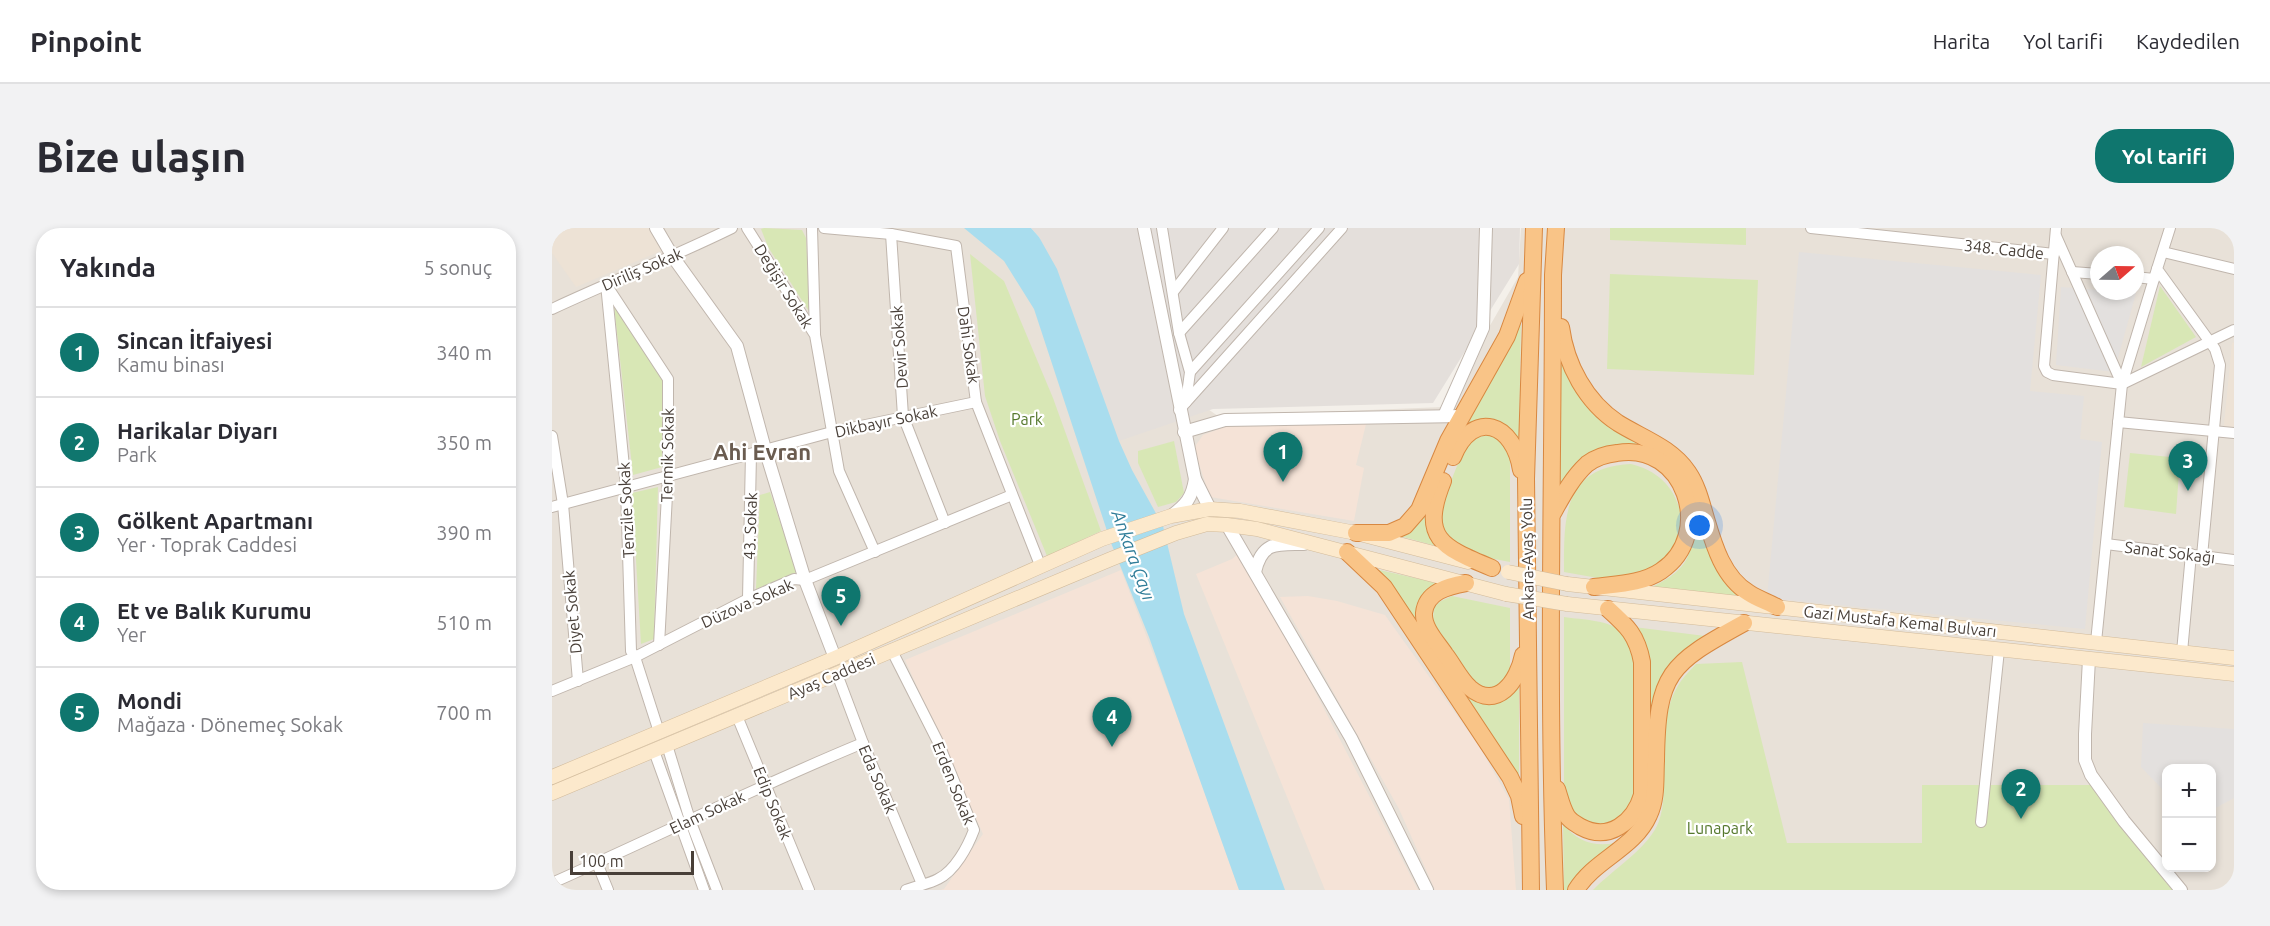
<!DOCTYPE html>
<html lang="tr">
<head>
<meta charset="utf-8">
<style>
  :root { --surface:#fff; --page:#f2f2f3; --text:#2b2b33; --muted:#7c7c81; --line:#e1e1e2; --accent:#0f766e }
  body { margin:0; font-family:Ubuntu,sans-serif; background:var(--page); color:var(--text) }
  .controls { position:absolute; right:18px; bottom:18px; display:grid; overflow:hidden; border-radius:12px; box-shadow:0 3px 9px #0003 }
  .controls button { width:54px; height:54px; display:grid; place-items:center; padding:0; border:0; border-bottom:2px solid var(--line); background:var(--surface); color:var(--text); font:30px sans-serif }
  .compass { position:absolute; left:1538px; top:18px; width:54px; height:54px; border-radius:50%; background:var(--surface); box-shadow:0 3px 9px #0003; rotate:70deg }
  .scale { position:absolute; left:18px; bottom:15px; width:124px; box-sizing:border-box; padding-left:6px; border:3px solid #483f38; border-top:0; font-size:16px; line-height:21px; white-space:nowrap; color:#483f38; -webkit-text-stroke:4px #fff; paint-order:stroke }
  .you { position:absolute; left:1148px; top:298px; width:21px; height:21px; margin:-15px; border:4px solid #fff; border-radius:50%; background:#1a73e8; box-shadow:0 0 0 9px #1a73e833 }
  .badge { display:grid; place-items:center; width:39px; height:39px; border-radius:50%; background:var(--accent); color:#fff; font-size:20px; font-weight:700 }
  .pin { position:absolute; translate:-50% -50px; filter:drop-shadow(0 2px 3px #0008) }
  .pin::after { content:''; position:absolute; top:32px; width:21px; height:18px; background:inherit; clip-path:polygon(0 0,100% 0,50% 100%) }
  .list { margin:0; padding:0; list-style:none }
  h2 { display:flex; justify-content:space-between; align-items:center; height:78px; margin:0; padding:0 24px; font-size:26px }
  h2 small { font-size:20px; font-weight:400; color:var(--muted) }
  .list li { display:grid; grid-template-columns:39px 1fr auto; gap:18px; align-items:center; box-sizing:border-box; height:90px; padding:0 24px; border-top:2px solid var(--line) }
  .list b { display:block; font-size:22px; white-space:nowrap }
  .list p { margin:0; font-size:20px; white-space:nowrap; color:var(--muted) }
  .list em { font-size:20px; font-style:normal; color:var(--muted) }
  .map { position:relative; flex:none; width:1682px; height:662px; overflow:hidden; border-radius:24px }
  header { display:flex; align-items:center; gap:36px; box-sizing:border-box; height:84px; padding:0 30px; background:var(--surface); border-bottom:2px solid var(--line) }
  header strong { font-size:28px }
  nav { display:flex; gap:33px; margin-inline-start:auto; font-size:21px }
  .intro { display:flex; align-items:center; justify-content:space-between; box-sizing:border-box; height:144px; padding:0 36px }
  h1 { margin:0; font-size:42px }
  .button { padding:15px 27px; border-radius:24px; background:var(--accent); color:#fff; font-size:21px; font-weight:700 }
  main { display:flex; gap:36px; padding:0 36px }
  aside { flex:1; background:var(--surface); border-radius:24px; box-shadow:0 3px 9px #0003 }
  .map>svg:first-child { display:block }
  .residential { fill:#e8e1d8; fill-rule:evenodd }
  .commercial { fill:#f5e3d7 }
  .industrial { fill:#e4dfdb }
  .education { fill:#ede2d5 }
  .green { fill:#d8e7b5 }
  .parking { fill:#e3e0de }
  .water { fill:#a9ddee }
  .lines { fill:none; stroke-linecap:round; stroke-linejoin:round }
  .minor-casing { stroke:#c0b6ad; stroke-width:12 }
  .tertiary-casing { stroke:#c0b6ad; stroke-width:14 }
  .secondary-casing { stroke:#d2bb9b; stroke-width:15 }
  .trunk-casing { stroke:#d88841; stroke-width:18 }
  .minor { stroke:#fff; stroke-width:10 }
  .tertiary { stroke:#fff; stroke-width:12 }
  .secondary { stroke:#fce9cc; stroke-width:14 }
  .trunk { stroke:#f9c487; stroke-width:16 }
  .secondary-bridge-casing { stroke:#d2bb9b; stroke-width:15; stroke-linecap:butt }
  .secondary-bridge { stroke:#fce9cc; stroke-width:14 }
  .labels { text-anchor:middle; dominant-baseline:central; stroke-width:4.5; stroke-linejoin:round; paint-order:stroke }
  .street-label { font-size:16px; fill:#483f38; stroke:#fff }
  .park-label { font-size:16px; fill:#55782d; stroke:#fff }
  .water-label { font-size:18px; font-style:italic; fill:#307d99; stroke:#fff }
  .district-label { font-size:22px; font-weight:bold; fill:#6a5c50; stroke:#fff }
</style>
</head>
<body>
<header>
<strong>Pinpoint</strong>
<nav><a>Harita</a><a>Yol tarifi</a><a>Kaydedilen</a></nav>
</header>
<div class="intro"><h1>Bize ulaşın</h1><a class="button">Yol tarifi</a></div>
<main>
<aside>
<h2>Yakında<small>5 sonuç</small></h2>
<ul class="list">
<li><span class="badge">1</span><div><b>Sincan İtfaiyesi</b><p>Kamu binası</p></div><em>340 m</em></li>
<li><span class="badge">2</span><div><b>Harikalar Diyarı</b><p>Park</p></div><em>350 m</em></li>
<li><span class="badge">3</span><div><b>Gölkent Apartmanı</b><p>Yer · Toprak Caddesi</p></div><em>390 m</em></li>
<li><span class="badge">4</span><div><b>Et ve Balık Kurumu</b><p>Yer</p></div><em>510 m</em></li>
<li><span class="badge">5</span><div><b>Mondi</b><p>Mağaza · Dönemeç Sokak</p></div><em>700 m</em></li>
</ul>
</aside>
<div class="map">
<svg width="1682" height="662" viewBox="0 0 1682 662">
  <rect width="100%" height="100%" fill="#f4f0ea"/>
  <path class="residential" d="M0,0H452L577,127L666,188L891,179L966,49L969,0H1682V662H0ZM1547,27H1583V63H1547ZM1614,540H1660V640H1614Z"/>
  <g class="commercial">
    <path d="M815,192L804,237L812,240L802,293L658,269L643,224L644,217L651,207L675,198Z"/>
    <path d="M686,326L756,450L866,662H773L644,346L680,331Z"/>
    <path d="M569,342L631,503L687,662H389L392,661L431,606L353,432Z"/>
    <path d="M756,368L785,373L833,387L927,518L957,571L964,662H883L847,581L728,369Z"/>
  </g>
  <path class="industrial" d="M479,0H968L967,36L881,175L661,181L567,213L487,9Z"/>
  <g class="education">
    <path d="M0,0H97L111,22L24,59L0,25Z"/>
    <path d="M1682,114V201L1674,200L1672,197L1680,115Z"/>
  </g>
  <g class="green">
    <path d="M212,0L250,2L254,10L258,85L216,19L209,1Z"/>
    <path d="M1058,0H1194V17L1058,12Z"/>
    <path d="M418,26L452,53L501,170L549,303L495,328L448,213L433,168Z"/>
    <path d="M1058,46L1206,52L1202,147L1055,141Z"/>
    <path d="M1608,58L1644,109L1589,139Z"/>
    <path d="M62,78L111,152L110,239L81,247Z"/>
    <path d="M969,91L967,212C947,184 935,193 907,203Z"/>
    <path d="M1009,133L1022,160L1051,195L1115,234L1060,223L1007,264Z"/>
    <path d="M935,206C949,210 956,219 958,233V334L911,325L892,304L887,283L911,223L920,212Z"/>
    <path d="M622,213L632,265L624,274L606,279L586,235V223Z"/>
    <path d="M1578,225L1628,230L1624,286L1572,279Z"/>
    <path d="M1079,236C1104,242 1122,258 1128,283C1130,291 1132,299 1129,307C1125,318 1114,329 1108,339L1057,352L1012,344C1012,291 1010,239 1079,236Z"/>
    <path d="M106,259L102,411L89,416L80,265Z"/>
    <path d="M218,264L245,344L204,361L208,267Z"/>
    <path d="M1139,270L1166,343L1175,358L1191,372L1095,361C1145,339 1142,320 1139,270Z"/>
    <path d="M876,276L877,303L884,318L848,308Z"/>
    <path d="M823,341L885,355L872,406Z"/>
    <path d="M900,368L958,380V443L954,453L938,461L924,456L881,394L882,380L887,374Z"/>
    <path d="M1012,389C1030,392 1060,391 1072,407C1077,413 1079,422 1082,429V564L1080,578L1059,597L1037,598L1019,582L1012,561Z"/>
    <path d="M1082,399L1161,409L1144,418L1098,493Z"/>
    <path d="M1190,434L1235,615H1370V557H1540L1626,662H1041C1060,642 1098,619 1107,593C1112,579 1112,562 1112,547C1112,516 1110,480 1129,453C1133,447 1139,442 1144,436Z"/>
    <path d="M902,448L919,466L967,457V550Z"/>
    <path d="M1011,596C1025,613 1041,619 1063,615L1020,662H1012Z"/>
  </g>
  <g class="parking">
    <path d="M1247,24L1489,47L1478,163L1532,168L1528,211L1550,214L1533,401L1215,370Z"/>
    <path d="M1509,59L1584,65L1562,144L1504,137Z"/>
    <path d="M1591,495L1682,501V570L1660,582V540H1614V565L1589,539Z"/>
  </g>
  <path class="water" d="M412,0H479L487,9L505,41L567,213L580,242L611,298L632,386L733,662H687L597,409L559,315L482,81L452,33Z"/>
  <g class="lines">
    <defs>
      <g id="minor">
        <path d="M195,0L263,107L287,243L323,324"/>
        <path d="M260,0L263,105"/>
        <path d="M272,0L339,6L404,18L424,174L488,337"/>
        <path d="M610,0L627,105L638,144L634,174"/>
        <path d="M1259,0L1502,26"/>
        <path d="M1504,0L1492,138L1495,144L1501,147L1570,156"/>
        <path d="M1618,0L1605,41L1663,121L1668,137L1650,328"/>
        <path d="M339,6L351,188L393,295"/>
        <path d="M1504,8L1570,156"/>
        <path d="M1611,24L1682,41"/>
        <path d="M1520,44L1547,46"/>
        <path d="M1583,49L1602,51"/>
        <path d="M54,56L74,259L79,423L83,429L107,504"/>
        <path d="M55,58L116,151V248L107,417"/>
        <path d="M621,64L671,0"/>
        <path d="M0,81C60,53 121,29 180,0"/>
        <path d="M627,105L721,0"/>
        <path d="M638,144L767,0"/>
        <path d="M1570,156L1682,102"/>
        <path d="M627,182L790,0"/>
        <path d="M1566,194L1682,205"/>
        <path d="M0,208L11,276L26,453"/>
        <path d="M0,279L280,204L424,174"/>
        <path d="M1554,316L1682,332"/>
        <path d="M196,371L199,226"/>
        <path d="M1544,414L1570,156L1605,41"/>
        <path d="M340,423L386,514L422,602C416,618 403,643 386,651C377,656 364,658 354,662"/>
        <path d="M1630,424L1639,326"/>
        <path d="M285,446L311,515L370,656"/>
        <path d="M0,463L83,429L196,371L242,351L253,352L460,267"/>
        <path d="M185,488L257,662"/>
        <path d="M115,517L138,592L165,662"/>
        <path d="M102,523L152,662"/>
        <path d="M1429,594L1447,422"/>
        <path d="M45,635L56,662"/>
        <path d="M0,655C104,609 206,558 311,515"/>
      </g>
      <g id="tertiary">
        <path d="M104,0L121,29L185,118L213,221L253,352L283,430"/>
        <path d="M592,0L643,251L658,281"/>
        <path d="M892,188L931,100L934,0"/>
        <path d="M632,204L673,192L910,188"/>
        <path d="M619,288C634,277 640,270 643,251"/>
        <path d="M675,297L799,510L875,662"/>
        <path d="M703,344C710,313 725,316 752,316"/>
        <path d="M1537,431L1533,506V532L1539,547L1572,593L1629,662"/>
      </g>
      <g id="secondary">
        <path d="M1015,356L1682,430"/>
        <path d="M1015,376L1682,446"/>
        <path d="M0,549L283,430L550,311L619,288L658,281L688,283L804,305L916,334"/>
        <path d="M0,565L559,331L624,305L655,296L675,297L705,301L954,366"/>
      </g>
      <g id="trunk">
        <path d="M1009,99C1014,137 1034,174 1066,195C1090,210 1119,219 1136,244C1145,257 1149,273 1153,287C1161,314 1170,349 1197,365C1206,371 1216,374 1225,379"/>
        <path d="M901,229C921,180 962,195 969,242"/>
        <path d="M891,253C868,310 889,319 940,340"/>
        <path d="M1001,285C1011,267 1020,250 1035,236C1043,230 1055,226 1065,225C1132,213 1164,306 1109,343C1090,356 1064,356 1042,359"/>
        <path d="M804,305H837L853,298L867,282L896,213L955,108L975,53"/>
        <path d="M795,324L832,359L958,549L967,568L971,588"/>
        <path d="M914,355C896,358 874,364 872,385C871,400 885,414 893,426C901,436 908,451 918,460C945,483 966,453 971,427"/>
        <path d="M1005,561C1008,570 1010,580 1015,588C1018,593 1024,596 1029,599C1057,614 1082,594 1090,567V434C1085,407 1075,398 1056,381"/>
        <path d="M979,662L974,251L982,0"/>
        <path d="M1003,662C995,457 1001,252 1001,47L1004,0"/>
        <path d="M1024,662C1043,631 1082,621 1097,587C1105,570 1103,551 1104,533C1105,445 1117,436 1192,395"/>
      </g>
    </defs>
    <use href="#minor" class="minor-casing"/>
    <use href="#tertiary" class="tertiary-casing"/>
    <use href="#secondary" class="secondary-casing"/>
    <use href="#trunk" class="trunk-casing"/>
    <use href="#minor" class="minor"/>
    <use href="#tertiary" class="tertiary"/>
    <use href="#secondary" class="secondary"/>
    <use href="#trunk" class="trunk"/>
    <defs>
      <g id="secondary-bridge">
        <path d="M956,344L1015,356"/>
        <path d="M954,366L1015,376"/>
      </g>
    </defs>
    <use href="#secondary-bridge" class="secondary-bridge-casing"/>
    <use href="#secondary-bridge" class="secondary-bridge"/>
  </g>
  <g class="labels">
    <g class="street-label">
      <text transform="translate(1452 21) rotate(6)">348. Cadde</text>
      <text transform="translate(90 41) rotate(-23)">Diriliş Sokak</text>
      <text transform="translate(232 58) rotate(58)">Değişir Sokak</text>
      <text transform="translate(417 117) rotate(82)">Dahi Sokak</text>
      <text transform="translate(347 119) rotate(-94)">Devir Sokak</text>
      <text transform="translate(334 193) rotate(-12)">Dikbayır Sokak</text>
      <text transform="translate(115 227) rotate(-89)">Termik Sokak</text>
      <text transform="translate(74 282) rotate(-93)">Tenzile Sokak</text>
      <text transform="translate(198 298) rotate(-88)">43. Sokak</text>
      <text transform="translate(1618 324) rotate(7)">Sanat Sokağı</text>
      <text transform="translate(975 331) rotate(-91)">Ankara-Ayaş Yolu</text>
      <text transform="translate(195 375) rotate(-24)">Düzova Sokak</text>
      <text transform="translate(20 384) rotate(-95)">Diyet Sokak</text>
      <text transform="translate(1348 393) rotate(6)">Gazi Mustafa Kemal Bulvarı</text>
      <text transform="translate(279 448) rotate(-23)">Ayaş Caddesi</text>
      <text transform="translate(326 551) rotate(67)">Eda Sokak</text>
      <text transform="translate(402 555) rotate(68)">Erden Sokak</text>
      <text transform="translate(221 575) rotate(68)">Edip Sokak</text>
      <text transform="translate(155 584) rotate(-25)">Elam Sokak</text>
    </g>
    <g class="park-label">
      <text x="475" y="191">Park</text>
      <text x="1168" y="600">Lunapark</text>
    </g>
    <g class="water-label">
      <text transform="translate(582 327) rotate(70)">Ankara Çayı</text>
    </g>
    <g class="district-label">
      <text x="210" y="223">Ahi Evran</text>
    </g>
  </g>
</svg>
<div class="controls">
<button>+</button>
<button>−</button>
</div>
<svg class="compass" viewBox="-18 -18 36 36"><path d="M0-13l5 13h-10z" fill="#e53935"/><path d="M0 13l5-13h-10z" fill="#7c7c81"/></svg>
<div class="scale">100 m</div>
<div class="you"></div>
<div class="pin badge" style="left:731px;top:254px">1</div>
<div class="pin badge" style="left:1469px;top:591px">2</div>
<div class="pin badge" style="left:1636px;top:263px">3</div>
<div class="pin badge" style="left:560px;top:519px">4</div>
<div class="pin badge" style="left:289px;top:398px">5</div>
</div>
</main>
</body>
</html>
